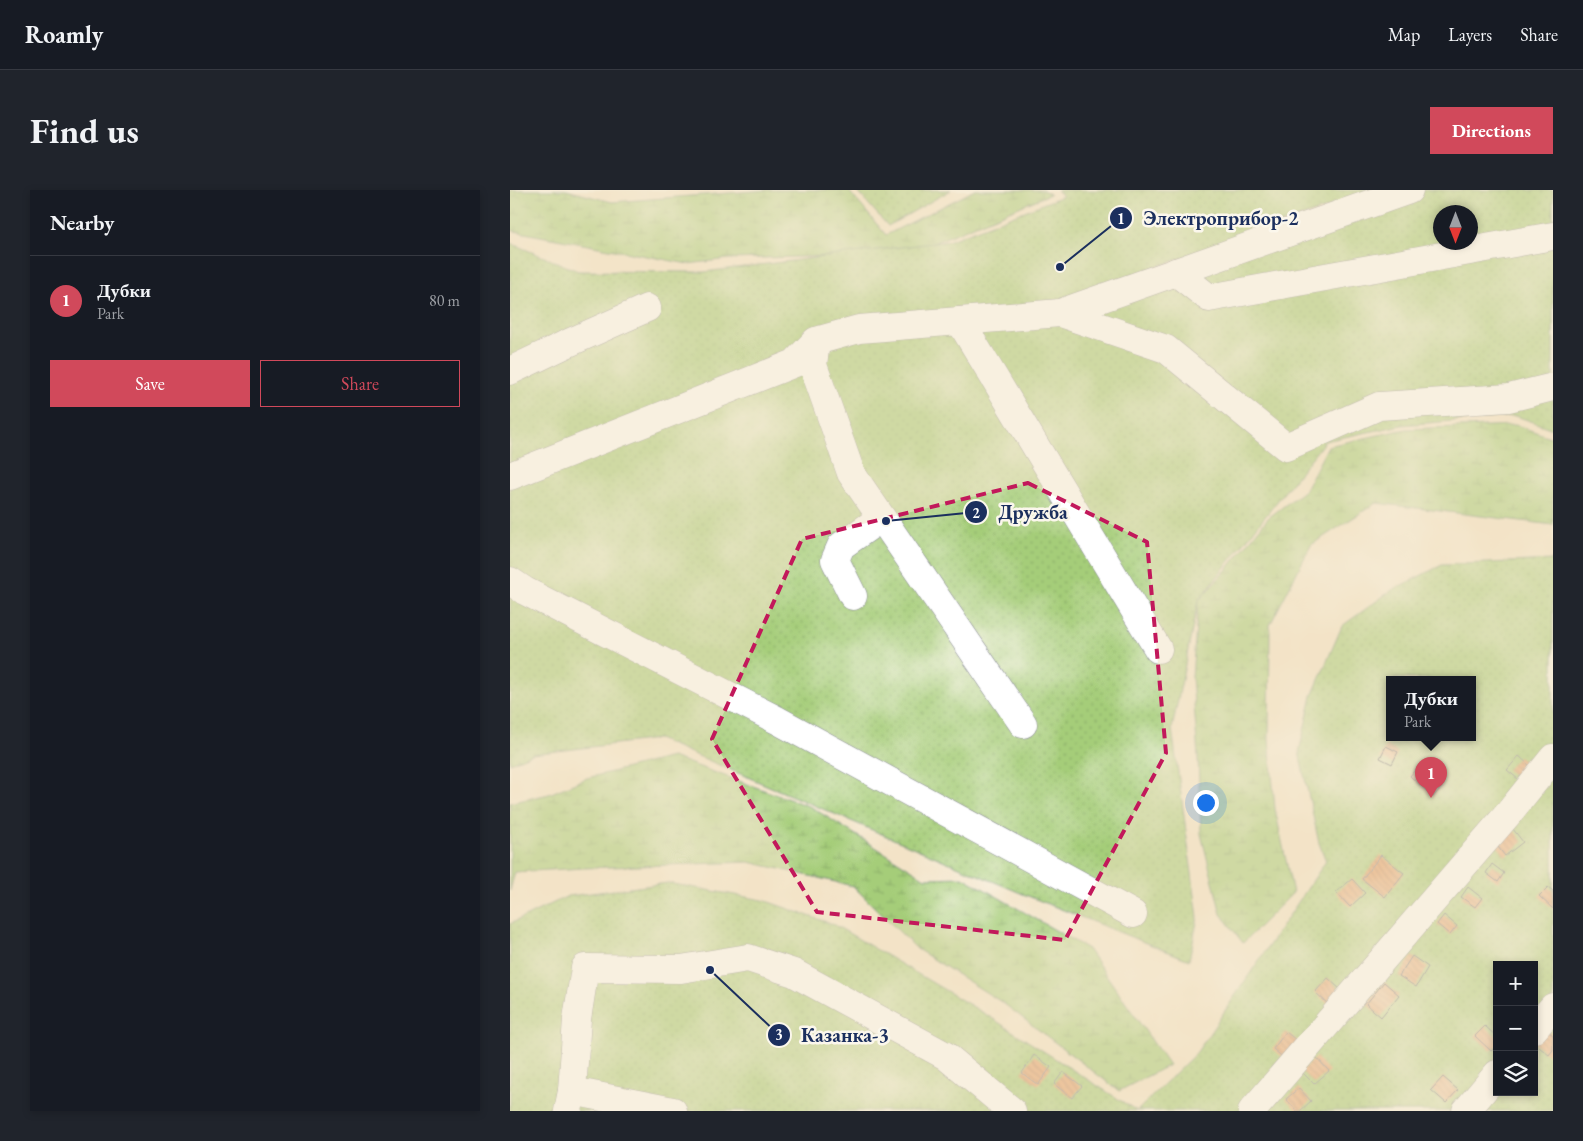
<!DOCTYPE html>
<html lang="en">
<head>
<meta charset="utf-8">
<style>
  :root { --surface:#171b24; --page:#20242c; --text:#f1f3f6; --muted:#9ea1a6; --line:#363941; --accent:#d1495b }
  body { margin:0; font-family:"EB Garamond",serif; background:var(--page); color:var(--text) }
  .controls { position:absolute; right:15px; bottom:15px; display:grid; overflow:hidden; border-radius:0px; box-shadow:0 2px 8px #0003 }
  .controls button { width:45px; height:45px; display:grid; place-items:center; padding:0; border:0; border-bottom:1px solid var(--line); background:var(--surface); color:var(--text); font:25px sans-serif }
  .compass { position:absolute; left:923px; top:15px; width:45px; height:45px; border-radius:50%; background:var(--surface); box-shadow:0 2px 8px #0003; rotate:180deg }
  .you { position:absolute; left:695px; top:612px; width:18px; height:18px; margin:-12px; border:4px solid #fff; border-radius:50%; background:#1a73e8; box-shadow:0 0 0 8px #1a73e833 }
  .badge { display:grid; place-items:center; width:32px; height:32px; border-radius:50%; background:var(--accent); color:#fff; font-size:16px; font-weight:700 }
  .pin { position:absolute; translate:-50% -41px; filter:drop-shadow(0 1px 2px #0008) }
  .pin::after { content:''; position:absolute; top:26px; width:18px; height:15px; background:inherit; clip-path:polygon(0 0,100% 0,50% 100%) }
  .popup { position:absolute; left:876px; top:486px; width:90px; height:65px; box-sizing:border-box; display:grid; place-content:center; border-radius:0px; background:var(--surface); filter:drop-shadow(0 1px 4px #0005); font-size:16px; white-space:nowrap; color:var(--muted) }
  .popup b { font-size:19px; color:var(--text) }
  .popup::after { content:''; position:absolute; left:50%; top:100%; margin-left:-10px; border:10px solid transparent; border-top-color:var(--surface) }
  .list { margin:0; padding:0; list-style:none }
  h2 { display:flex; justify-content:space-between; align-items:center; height:65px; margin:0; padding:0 20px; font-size:21px }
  h2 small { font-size:16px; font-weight:400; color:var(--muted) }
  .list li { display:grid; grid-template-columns:32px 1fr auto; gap:15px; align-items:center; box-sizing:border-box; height:90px; padding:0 20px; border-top:1px solid var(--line) }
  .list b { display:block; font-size:19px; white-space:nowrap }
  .list p { margin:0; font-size:16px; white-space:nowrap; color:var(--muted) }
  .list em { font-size:16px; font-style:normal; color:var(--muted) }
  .actions { display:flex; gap:10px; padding:15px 20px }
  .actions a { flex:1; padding:11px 0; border:1px solid var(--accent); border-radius:0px; text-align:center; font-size:18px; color:var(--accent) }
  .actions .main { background:var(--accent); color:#fff }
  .icon { flex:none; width:28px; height:28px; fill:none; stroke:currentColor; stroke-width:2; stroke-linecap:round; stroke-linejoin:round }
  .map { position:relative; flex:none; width:1043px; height:921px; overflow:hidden; border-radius:0px }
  header { display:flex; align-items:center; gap:30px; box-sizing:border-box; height:70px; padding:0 25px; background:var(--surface); border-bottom:1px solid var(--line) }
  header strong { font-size:24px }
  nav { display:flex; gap:28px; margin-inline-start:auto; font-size:18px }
  .intro { display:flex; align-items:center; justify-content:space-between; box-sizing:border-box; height:120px; padding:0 30px }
  h1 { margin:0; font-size:35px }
  .button { padding:12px 22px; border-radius:0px; background:var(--accent); color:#fff; font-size:18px; font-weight:700 }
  main { display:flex; gap:30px; padding:0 30px }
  aside { flex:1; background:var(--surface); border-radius:0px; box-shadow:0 2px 8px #0003 }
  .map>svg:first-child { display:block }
  .wetland { fill:url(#wetland-marsh); stroke:#607e6c }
  .garden { fill:url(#garden-dots); stroke:#607e6c; fill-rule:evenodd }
  .building { fill:url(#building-back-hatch) }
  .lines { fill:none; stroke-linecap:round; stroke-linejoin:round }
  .minor-casing { stroke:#878992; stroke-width:29 }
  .minor { stroke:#fff; stroke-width:28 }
  .marked { fill:none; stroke:#c2185b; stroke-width:4; stroke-dasharray:10 6; stroke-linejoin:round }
  .leader { fill:none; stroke:#1b2f5e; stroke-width:2 }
  .callout-dot { fill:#1b2f5e; stroke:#fbf7ec; stroke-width:2 }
  .mark-label { font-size:15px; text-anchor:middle; font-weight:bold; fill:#fff }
  .callout-label { font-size:20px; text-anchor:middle; font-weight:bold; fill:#1b2f5e; stroke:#fbf7ec; stroke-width:5; stroke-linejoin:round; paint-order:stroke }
</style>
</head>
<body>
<header>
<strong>Roamly</strong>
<nav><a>Map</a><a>Layers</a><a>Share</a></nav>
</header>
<div class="intro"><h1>Find us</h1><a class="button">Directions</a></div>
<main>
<aside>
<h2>Nearby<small></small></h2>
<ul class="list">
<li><span class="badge">1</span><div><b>Дубки</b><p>Park</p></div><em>80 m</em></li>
</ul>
<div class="actions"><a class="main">Save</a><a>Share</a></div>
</aside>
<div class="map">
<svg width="1043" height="921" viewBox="0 0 1043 921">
  <defs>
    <pattern id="wetland-marsh" width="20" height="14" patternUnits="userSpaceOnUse" patternTransform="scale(1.25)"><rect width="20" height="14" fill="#a5cd79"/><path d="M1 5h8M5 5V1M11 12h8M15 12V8" fill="none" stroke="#8db06b"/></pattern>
    <pattern id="garden-dots" width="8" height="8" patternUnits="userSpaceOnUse" patternTransform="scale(1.25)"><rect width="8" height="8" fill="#a5cd79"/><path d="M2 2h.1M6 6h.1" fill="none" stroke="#8db06b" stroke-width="1.8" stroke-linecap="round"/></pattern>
    <pattern id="building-back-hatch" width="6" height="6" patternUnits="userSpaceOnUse" patternTransform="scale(1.25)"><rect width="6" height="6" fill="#e6a06d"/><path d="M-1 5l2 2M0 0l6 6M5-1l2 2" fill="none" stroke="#ba835d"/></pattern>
  </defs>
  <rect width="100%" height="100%" fill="#fbf7ec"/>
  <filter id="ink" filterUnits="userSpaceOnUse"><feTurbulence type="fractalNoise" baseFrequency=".02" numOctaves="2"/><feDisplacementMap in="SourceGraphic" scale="10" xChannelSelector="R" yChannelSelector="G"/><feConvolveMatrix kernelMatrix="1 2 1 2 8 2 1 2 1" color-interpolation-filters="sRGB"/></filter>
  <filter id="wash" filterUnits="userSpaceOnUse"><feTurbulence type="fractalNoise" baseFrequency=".0096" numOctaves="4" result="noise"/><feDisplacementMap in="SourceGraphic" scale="20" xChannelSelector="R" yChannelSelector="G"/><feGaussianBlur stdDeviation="1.12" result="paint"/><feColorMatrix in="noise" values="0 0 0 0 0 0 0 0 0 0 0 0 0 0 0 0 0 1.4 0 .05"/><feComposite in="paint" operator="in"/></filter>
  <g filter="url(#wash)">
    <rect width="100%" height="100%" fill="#f3e3c7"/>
    <g class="wetland">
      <path d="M0,0H56L102,12L258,0H338L376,45L465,0H533L540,4L397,64L219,69L178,74L4,41L0,39Z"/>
      <path d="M1006,235L1043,248V335L866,313L801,355L760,435L759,549L765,619L783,703L733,753L711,724L691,644L688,567L682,487L688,411L717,379L758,328L795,300L818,256L896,239Z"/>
      <path d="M162,567L301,617L415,688L453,687L578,759L659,875L609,901L493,813L407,759L343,696L239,672L74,678L5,682L0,701V613L39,604L77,588Z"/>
    </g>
    <g class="garden">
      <path d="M346,0H441L378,36Z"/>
      <path d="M547,0H869L457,142L689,78L915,0H1043V239L1006,226L892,235L815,251L688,411L662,539L688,727L679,770L513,704L148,549L22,564L0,573V53L68,81L194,82L438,51L553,6ZM931,22H961V52H931Z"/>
      <path d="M1043,370V921H0V734L58,706L158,693L253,710L325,735L477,825L627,921L687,862L816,671L809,653L789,562L802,506L832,436L882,400L932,375ZM880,489H962V547H880ZM987,775H1024V902H987Z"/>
    </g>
    <g id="blocks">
      <g class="building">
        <path d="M876,556L888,562L882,574L870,568Z"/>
        <path d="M1009,566L1020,576L1008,589L997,580Z"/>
        <path d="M908,576L932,597L923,607L900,586Z"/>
        <path d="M1003,639L1013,652L995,666L985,653Z"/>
        <path d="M871,665L894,683L875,707L852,689Z"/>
        <path d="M982,674L994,683L988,692L976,683Z"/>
        <path d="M842,689L855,703L840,717L826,702Z"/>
        <path d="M958,697L972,708L965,717L951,707Z"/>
        <path d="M1038,697L1043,701V719L1029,706Z"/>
        <path d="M934,725L947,736L940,745L927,734Z"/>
        <path d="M902,766L918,777L906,797L889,786Z"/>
        <path d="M818,788L832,801L819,815L805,802Z"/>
        <path d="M874,792L889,805L871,827L856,814Z"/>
        <path d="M975,836L987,847V856L981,861L965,846Z"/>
        <path d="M1034,838L1043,845V860L1039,865L1024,853V850Z"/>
        <path d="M776,842L790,853L776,870L763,859Z"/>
        <path d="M524,865L541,877L528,895L512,883Z"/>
        <path d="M806,867L819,881L804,894L791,881Z"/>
        <path d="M553,882L572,896L562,908L544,894Z"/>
        <path d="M933,887L948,900L936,913L921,900Z"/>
        <path d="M789,898L801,911L790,921H787L776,909Z"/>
      </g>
    </g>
  </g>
  <g filter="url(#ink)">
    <use href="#blocks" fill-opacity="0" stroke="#878992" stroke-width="1"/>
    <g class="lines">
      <defs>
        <g id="minor">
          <path d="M666,82L699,108L1043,46"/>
          <path d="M550,123L656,159L776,257L869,216L999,208L1043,197"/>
          <path d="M450,131L648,459"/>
          <path d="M306,151L303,175L341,283L513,534"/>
          <path d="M0,181L54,155L137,118"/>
          <path d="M0,286L285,173L306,151L349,139L550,123L899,0"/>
          <path d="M0,391L15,401L267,530L623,724"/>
          <path d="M343,406L325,370L331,356L371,328"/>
          <path d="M1024,839L1043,817"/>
          <path d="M62,901L163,921"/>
          <path d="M58,921L62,901L67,829L75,778L171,779L238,768L284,783L436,866L502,921"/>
          <path d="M742,921L998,624L1043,568"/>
          <path d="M956,921L987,884"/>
        </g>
      </defs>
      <use href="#minor" class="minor-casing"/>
      <use href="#minor" class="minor"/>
    </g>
  </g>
  <path d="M0 0H1043V921H0ZM518,293L637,352L656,563L555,750L307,722L202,549L292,349Z" fill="#f3e3c7" fill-opacity=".55" fill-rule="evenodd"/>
  <path class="marked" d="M518,293L637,352L656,563L555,750L307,722L202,549L292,349Z"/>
  <path class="leader" d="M550 77L611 28M376 331L466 322M200 780L269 845"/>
  <g class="callout-dot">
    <circle cx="550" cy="77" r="5"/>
    <circle cx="376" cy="331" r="5"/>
    <circle cx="200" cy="780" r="5"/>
    <circle cx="611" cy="28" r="12"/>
    <circle cx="466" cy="322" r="12"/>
    <circle cx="269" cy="845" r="12"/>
  </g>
  <g class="mark-label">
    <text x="611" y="34">1</text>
    <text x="466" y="328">2</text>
    <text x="269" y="850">3</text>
  </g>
  <g class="callout-label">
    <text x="711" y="35">Электроприбор-2</text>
    <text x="523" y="329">Дружба</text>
    <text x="335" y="852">Казанка-3</text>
  </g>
</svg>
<div class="controls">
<button>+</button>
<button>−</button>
<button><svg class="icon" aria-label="layers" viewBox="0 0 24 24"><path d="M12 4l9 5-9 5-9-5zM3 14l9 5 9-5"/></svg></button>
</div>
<svg class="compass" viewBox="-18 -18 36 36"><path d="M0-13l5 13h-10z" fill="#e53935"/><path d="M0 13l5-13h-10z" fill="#9ea1a6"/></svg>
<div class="you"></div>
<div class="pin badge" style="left:921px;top:608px">1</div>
<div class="popup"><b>Дубки</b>Park</div>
</div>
</main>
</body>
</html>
